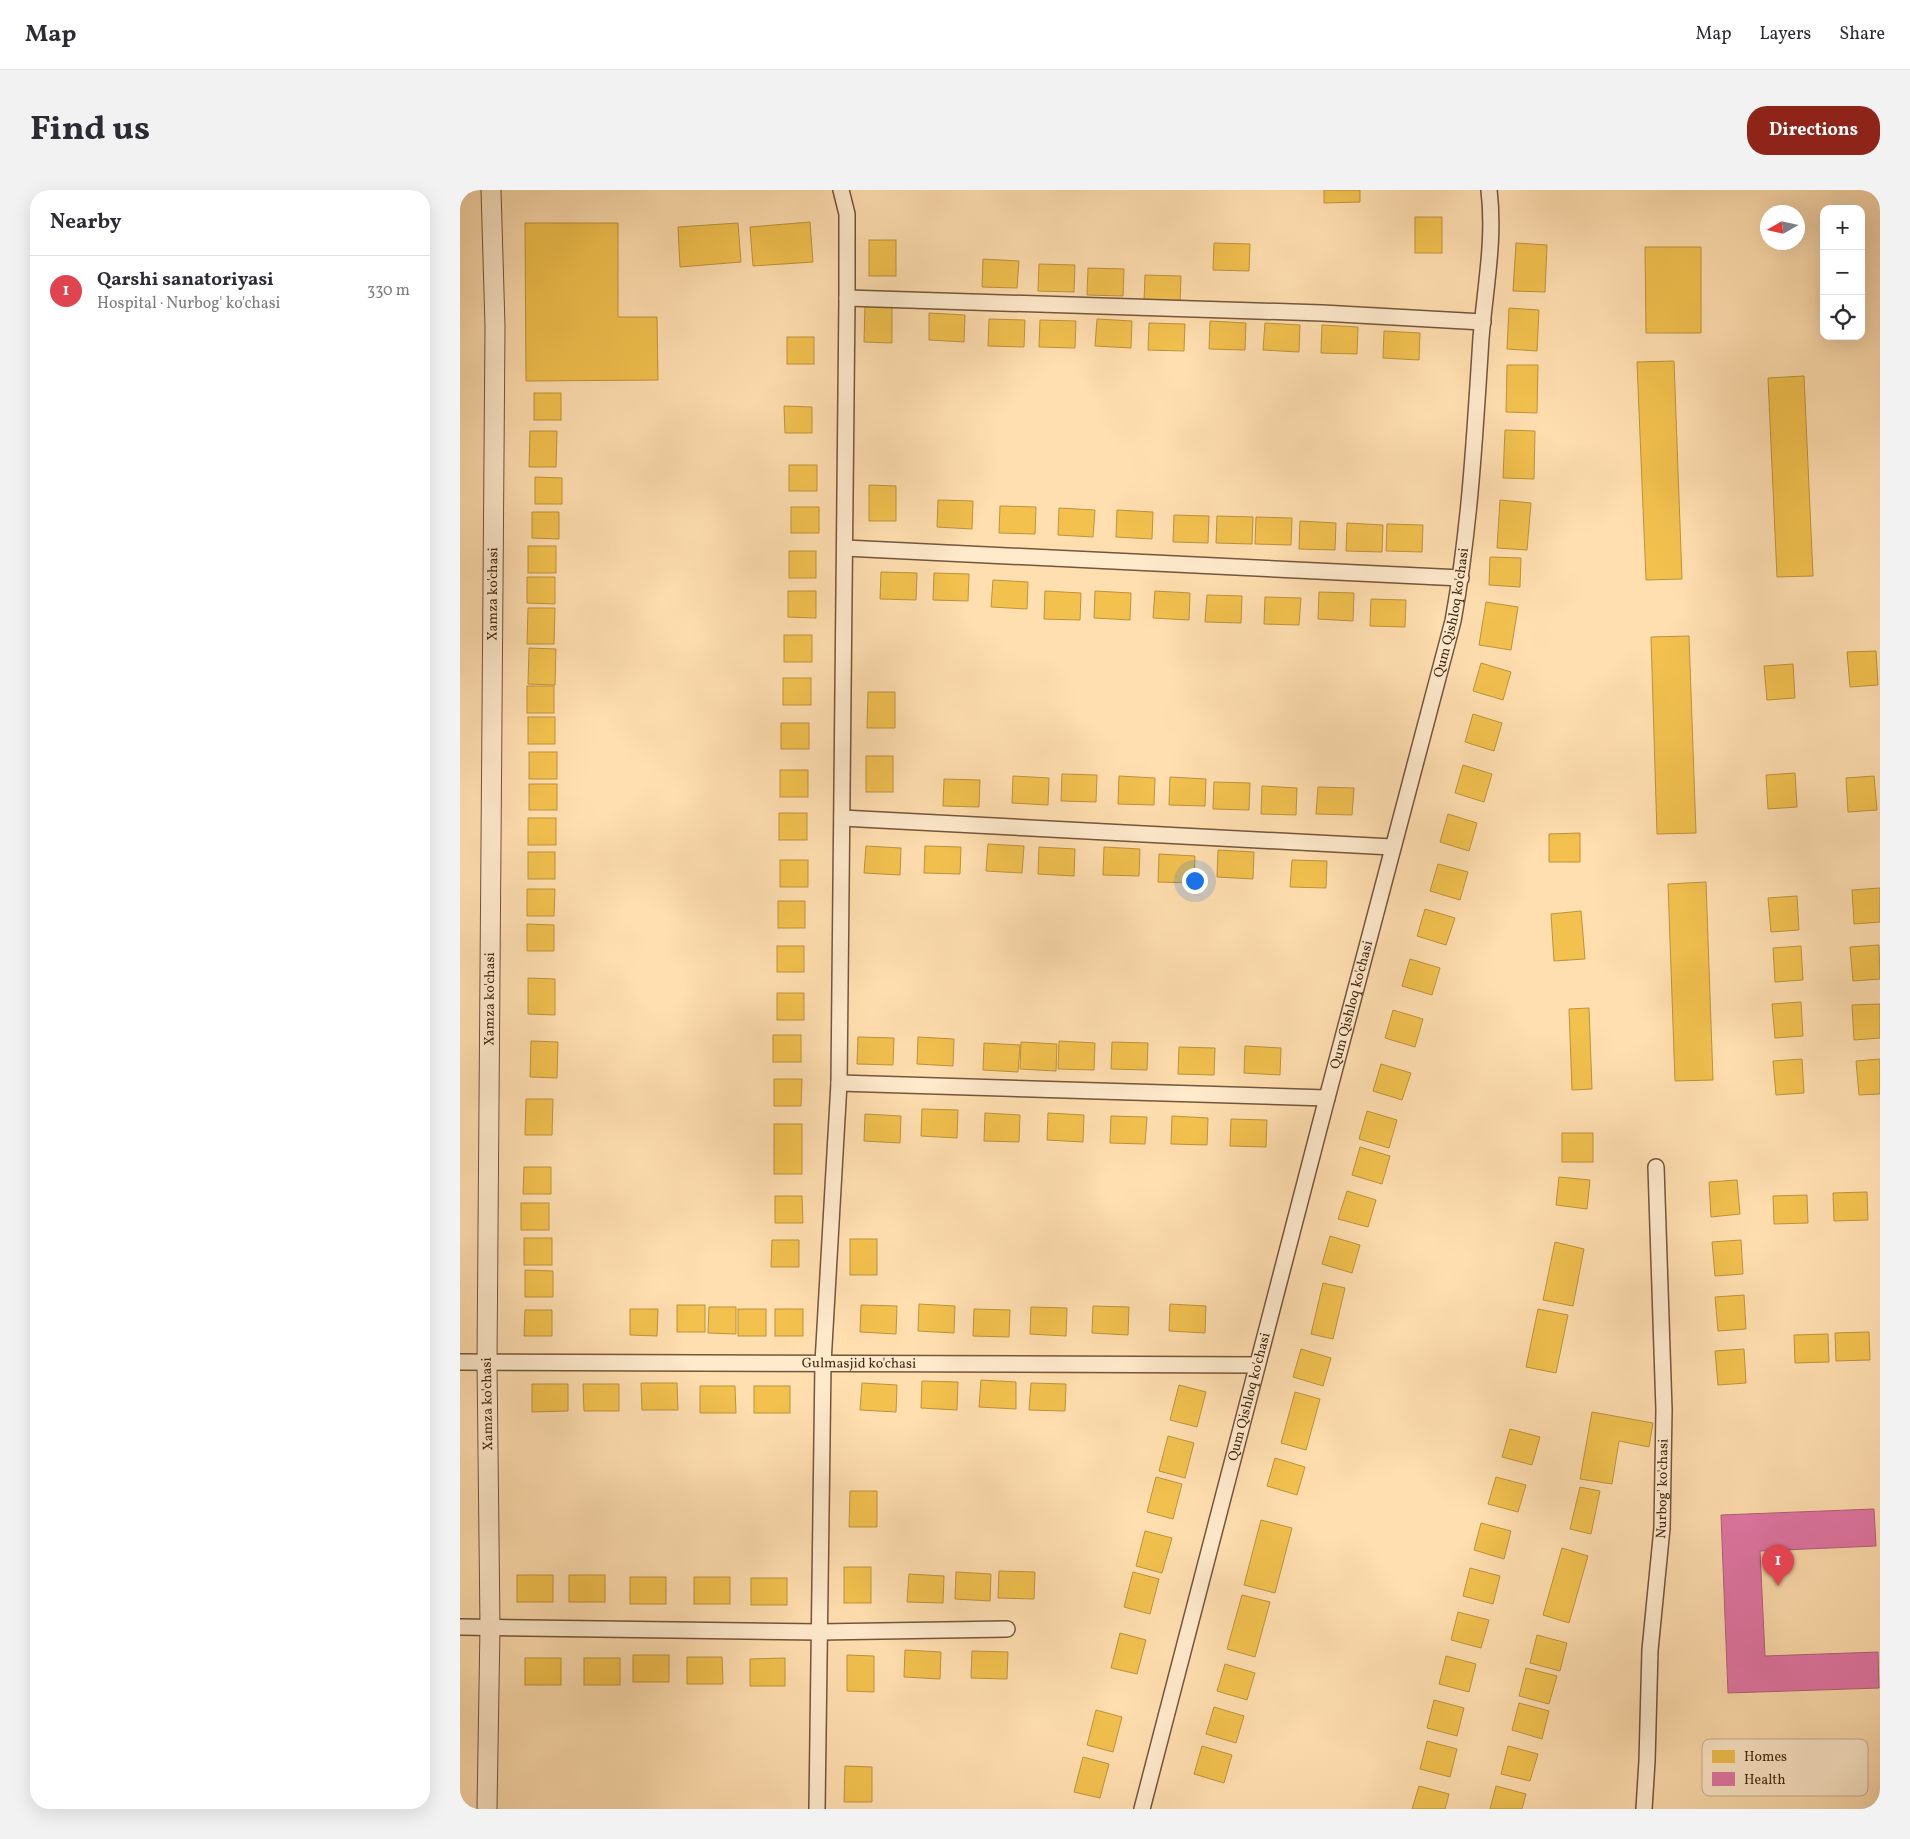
<!DOCTYPE html>
<html lang="en">
<head>
<meta charset="utf-8">
<style>
  :root { --surface:#fff; --page:#f2f2f3; --text:#2b2b33; --muted:#7c7c81; --line:#e1e1e2; --accent:#8f2418 }
  body { margin:0; font-family:Vollkorn,serif; background:var(--page); color:var(--text) }
  .controls { position:absolute; right:15px; top:15px; display:grid; overflow:hidden; border-radius:10px; box-shadow:0 5px 20px #0002 }
  .controls button { width:45px; height:45px; display:grid; place-items:center; padding:0; border:0; border-bottom:1px solid var(--line); background:var(--surface); color:var(--text); font:25px sans-serif }
  .compass { position:absolute; left:1300px; top:15px; width:45px; height:45px; border-radius:50%; background:var(--surface); box-shadow:0 5px 20px #0002; rotate:261deg }
  .you { position:absolute; left:734px; top:690px; width:18px; height:18px; margin:-12px; border:4px solid #fff; border-radius:50%; background:#1a73e8; box-shadow:0 0 0 8px #1a73e833 }
  .badge { display:grid; place-items:center; width:32px; height:32px; border-radius:50%; background:var(--accent); color:#fff; font-size:16px; font-weight:700 }
  .pin { position:absolute; translate:-50% -41px; filter:drop-shadow(0 1px 2px #0008) }
  .pin::after { content:''; position:absolute; top:26px; width:18px; height:15px; background:inherit; clip-path:polygon(0 0,100% 0,50% 100%) }
  .list { margin:0; padding:0; list-style:none }
  h2 { display:flex; justify-content:space-between; align-items:center; height:65px; margin:0; padding:0 20px; font-size:21px }
  h2 small { font-size:16px; font-weight:400; color:var(--muted) }
  .list li { display:grid; grid-template-columns:32px 1fr auto; gap:15px; align-items:center; box-sizing:border-box; height:70px; padding:0 20px; border-top:1px solid var(--line) }
  .list b { display:block; font-size:19px; white-space:nowrap }
  .list p { margin:0; font-size:16px; white-space:nowrap; color:var(--muted) }
  .list em { font-size:16px; font-style:normal; color:var(--muted) }
  .icon { flex:none; width:28px; height:28px; fill:none; stroke:currentColor; stroke-width:2; stroke-linecap:round; stroke-linejoin:round }
  .map { position:relative; flex:none; width:1420px; height:1619px; overflow:hidden; border-radius:20px }
  header { display:flex; align-items:center; gap:30px; box-sizing:border-box; height:70px; padding:0 25px; background:var(--surface); border-bottom:1px solid var(--line) }
  header strong { font-size:24px }
  nav { display:flex; gap:28px; margin-inline-start:auto; font-size:18px }
  .intro { display:flex; align-items:center; justify-content:space-between; box-sizing:border-box; height:120px; padding:0 30px }
  h1 { margin:0; font-size:35px }
  .button { padding:12px 22px; border-radius:20px; background:var(--accent); color:#fff; font-size:18px; font-weight:700 }
  main { display:flex; gap:30px; padding:0 30px }
  aside { flex:1; background:var(--surface); border-radius:20px; box-shadow:0 5px 20px #0002 }
  .map>svg:first-child { display:block }
  .homes { fill:#f2c14e; stroke:#be933c }
  .health { fill:#e377a8; stroke:#b4607b }
  .lines { fill:none; stroke-linecap:round; stroke-linejoin:round }
  .minor-casing { stroke:#74563a; stroke-width:18 }
  .tertiary-casing { stroke:#74563a; stroke-width:21 }
  .minor { stroke:#ffeacc; stroke-width:15 }
  .tertiary { stroke:#ffeacc; stroke-width:19 }
  .labels { text-anchor:middle; dominant-baseline:central; stroke-width:5; stroke-linejoin:round; paint-order:stroke }
  .street-label { font-size:14px; fill:#452912; stroke:#ffeacc }
  .key { fill:#ffeacc; stroke:#c7b094; stroke-width:1 }
  .key-label { font-size:14px; fill:#452912 }
</style>
</head>
<body>
<header>
<strong>Map</strong>
<nav><a>Map</a><a>Layers</a><a>Share</a></nav>
</header>
<div class="intro"><h1>Find us</h1><a class="button">Directions</a></div>
<main>
<aside>
<h2>Nearby<small></small></h2>
<ul class="list">
<li><span class="badge" style="background:#e0444e">1</span><div><b>Qarshi sanatoriyasi</b><p>Hospital · Nurbog' ko'chasi</p></div><em>330 m</em></li>
</ul>
</aside>
<div class="map">
<svg width="1420" height="1619" viewBox="0 0 1420 1619">
  <rect width="100%" height="100%" fill="#ffdeb0"/>
  <filter id="stains"><feTurbulence type="fractalNoise" baseFrequency=".004" numOctaves="4"/><feColorMatrix values="0 0 0 0 .2 0 0 0 0 .09 0 0 0 0 .02 0 0 0 .5 -.17"/></filter>
  <radialGradient id="worn" r=".72"><stop offset=".6" stop-color="#630" stop-opacity="0"/><stop offset="1" stop-color="#630" stop-opacity=".3"/></radialGradient>
  <g class="homes">
    <path d="M864,0H900V12L864,13Z"/>
    <rect x="955" y="27" width="27" height="36"/>
    <path d="M350,32L353,72L293,76L290,37Z"/>
    <path d="M65,33H158V127H197L198,190L66,191Z"/>
    <path d="M278,33L281,72L220,77L218,37Z"/>
    <rect x="409" y="50" width="27" height="36"/>
    <path d="M754,53L790,54L789,81L753,80Z"/>
    <path d="M1056,53L1087,55L1085,102L1053,101Z"/>
    <path d="M1185,57H1241V143H1186Z"/>
    <path d="M523,69L559,71L557,98L522,97Z"/>
    <path d="M579,74L615,75L614,102L578,101Z"/>
    <path d="M628,78L664,79L663,106L627,105Z"/>
    <path d="M685,85L721,86L720,113L684,112Z"/>
    <path d="M405,116H432V153L404,152Z"/>
    <path d="M1049,118L1079,120L1077,161L1047,159Z"/>
    <path d="M469,123L505,125L504,152L469,150Z"/>
    <path d="M529,129L565,130L564,157L528,156Z"/>
    <path d="M637,129L672,131L671,158L635,156Z"/>
    <path d="M580,130L616,131L615,158L579,157Z"/>
    <path d="M750,131L786,133L785,160L749,159Z"/>
    <path d="M689,133L725,134L724,161L688,160Z"/>
    <path d="M805,133L840,135L839,162L803,160Z"/>
    <path d="M862,135L898,137L897,164L861,163Z"/>
    <path d="M924,141L960,143L959,170L923,168Z"/>
    <rect x="327" y="147" width="27" height="27"/>
    <path d="M1214,171L1222,389L1186,390L1177,172Z"/>
    <path d="M1047,175H1078L1077,223L1046,222Z"/>
    <path d="M1344,186L1353,386L1317,387L1308,188Z"/>
    <rect x="74" y="203" width="27" height="27"/>
    <path d="M324,216L352,217V243H325Z"/>
    <path d="M1045,240L1075,241L1074,289L1043,288Z"/>
    <path d="M70,241H97L96,277H69Z"/>
    <rect x="329" y="275" width="28" height="26"/>
    <path d="M75,287L102,288V314H75Z"/>
    <path d="M409,295L436,296V331H409Z"/>
    <path d="M478,310L513,311L512,339L477,337Z"/>
    <path d="M1040,310L1071,313L1067,360L1037,358Z"/>
    <path d="M540,316L576,317L575,344L539,343Z"/>
    <rect x="331" y="317" width="28" height="26"/>
    <path d="M599,318L635,320L633,347L598,345Z"/>
    <path d="M657,320L693,322L692,349L656,347Z"/>
    <path d="M72,322H99V349L72,348Z"/>
    <path d="M714,325L749,326L748,353L713,352Z"/>
    <path d="M757,326L793,327L792,354L756,353Z"/>
    <path d="M796,327L832,328L831,355L795,354Z"/>
    <path d="M840,331L876,333L875,360L839,359Z"/>
    <path d="M887,333L923,335L922,362L886,361Z"/>
    <path d="M927,334L963,335L962,362L926,361Z"/>
    <rect x="68" y="356" width="28" height="27"/>
    <rect x="329" y="361" width="27" height="27"/>
    <path d="M1030,367L1061,368L1060,397L1029,395Z"/>
    <path d="M421,382L457,383L456,410L420,409Z"/>
    <path d="M474,383L509,384L508,411L473,410Z"/>
    <path d="M67,387H95V414L67,413Z"/>
    <path d="M533,390L568,392L567,419L531,417Z"/>
    <path d="M328,401H356V428L328,427Z"/>
    <path d="M585,401L621,403L620,430L584,429Z"/>
    <path d="M635,401L671,403L670,430L634,428Z"/>
    <path d="M695,401L730,403L729,430L693,428Z"/>
    <path d="M859,402L894,403L893,431L858,429Z"/>
    <path d="M747,405L782,406L781,433L745,432Z"/>
    <path d="M805,407L841,408L839,435L804,434Z"/>
    <path d="M911,409L946,410L945,437L910,436Z"/>
    <path d="M1026,412L1058,417L1051,460L1019,455Z"/>
    <path d="M68,418H95L94,454H67Z"/>
    <rect x="324" y="445" width="28" height="27"/>
    <path d="M1229,446L1236,643L1197,644L1191,447Z"/>
    <path d="M69,458L96,459L95,495L68,494Z"/>
    <path d="M1416,461L1418,495L1390,497L1387,462Z"/>
    <path d="M1021,473L1051,482L1043,510L1013,501Z"/>
    <path d="M1333,474L1335,508L1307,510L1304,476Z"/>
    <rect x="323" y="488" width="28" height="27"/>
    <rect x="67" y="496" width="27" height="27"/>
    <path d="M408,502H435V538H407Z"/>
    <path d="M1013,524L1042,533L1034,561L1005,552Z"/>
    <rect x="68" y="527" width="27" height="27"/>
    <rect x="321" y="533" width="28" height="26"/>
    <rect x="69" y="562" width="28" height="27"/>
    <rect x="406" y="566" width="27" height="36"/>
    <path d="M1003,575L1032,584L1024,612L995,603Z"/>
    <rect x="320" y="580" width="28" height="27"/>
    <path d="M1335,583L1337,617L1308,619L1306,585Z"/>
    <path d="M602,584L637,585L636,612L601,611Z"/>
    <path d="M553,586L589,588L588,615L552,613Z"/>
    <path d="M659,586L695,588L694,615L658,614Z"/>
    <path d="M1414,586L1417,620L1388,622L1386,588Z"/>
    <path d="M710,587L746,589L745,616L709,615Z"/>
    <path d="M484,589L520,590L519,617L483,616Z"/>
    <path d="M754,592L790,593L789,620L753,619Z"/>
    <rect x="69" y="594" width="28" height="26"/>
    <path d="M802,596L837,598L836,625L801,624Z"/>
    <path d="M858,597L894,598L892,625L856,624Z"/>
    <rect x="319" y="623" width="28" height="27"/>
    <path d="M988,624L1017,633L1009,661L980,652Z"/>
    <rect x="68" y="628" width="28" height="27"/>
    <path d="M1120,643V672H1089V644Z"/>
    <path d="M528,654L564,656L562,683L526,681Z"/>
    <path d="M406,656L441,658L440,685L404,683Z"/>
    <path d="M465,656L501,657L500,684L464,683Z"/>
    <path d="M579,657L615,659L614,686L578,684Z"/>
    <path d="M644,657L680,659L679,686L643,685Z"/>
    <path d="M758,660L794,662L793,689L757,687Z"/>
    <rect x="68" y="662" width="27" height="27"/>
    <path d="M699,664L735,666L734,693L698,692Z"/>
    <rect x="320" y="670" width="28" height="27"/>
    <path d="M832,670L867,671L866,698L830,697Z"/>
    <path d="M978,674L1008,682L1000,710L970,701Z"/>
    <path d="M1246,692L1253,890L1215,891L1208,694Z"/>
    <path d="M1420,698V732L1394,734L1392,700Z"/>
    <path d="M67,699H95L94,726H67Z"/>
    <path d="M1337,706L1339,740L1311,742L1308,708Z"/>
    <rect x="318" y="711" width="27" height="27"/>
    <path d="M965,719L995,728L986,755L957,746Z"/>
    <path d="M1121,721L1125,769L1094,771L1091,724Z"/>
    <path d="M67,734L94,735V761H67Z"/>
    <path d="M1419,755L1420,789L1393,791L1390,757Z"/>
    <rect x="317" y="756" width="27" height="26"/>
    <path d="M1341,756L1343,790L1315,792L1313,758Z"/>
    <path d="M950,769L980,778L972,805L942,796Z"/>
    <path d="M68,788L95,789V825L68,824Z"/>
    <rect x="317" y="803" width="27" height="27"/>
    <path d="M1341,812L1343,846L1315,848L1312,814Z"/>
    <path d="M1420,814V848L1394,850L1392,815Z"/>
    <path d="M1129,818L1132,899L1112,900L1109,819Z"/>
    <path d="M933,820L963,829L955,857L925,848Z"/>
    <rect x="313" y="845" width="28" height="27"/>
    <path d="M398,847L434,848L433,875L397,874Z"/>
    <path d="M458,847L494,849L493,876L457,874Z"/>
    <path d="M71,851L98,852L97,888L70,887Z"/>
    <path d="M599,851L635,853L634,880L598,879Z"/>
    <path d="M561,852L597,854L596,881L560,879Z"/>
    <path d="M652,852L688,853L687,880L651,879Z"/>
    <path d="M524,853L560,855L558,882L523,880Z"/>
    <path d="M785,856L821,858L820,885L784,883Z"/>
    <path d="M719,857L755,858L754,885L718,884Z"/>
    <path d="M1342,869L1344,903L1316,905L1313,871Z"/>
    <path d="M1420,869V904L1399,905L1396,871Z"/>
    <path d="M921,874L951,883L942,910L913,901Z"/>
    <path d="M314,889H342L341,916H314Z"/>
    <path d="M66,909H93L92,945H65Z"/>
    <path d="M462,919L498,920L497,948L461,946Z"/>
    <path d="M907,921L937,930L929,958L899,949Z"/>
    <path d="M525,923L560,925L559,952L524,951Z"/>
    <path d="M588,923L624,925L623,952L587,950Z"/>
    <path d="M405,924L441,926L440,953L404,951Z"/>
    <path d="M651,926L687,927L685,954L650,953Z"/>
    <path d="M712,926L748,928L747,955L711,954Z"/>
    <path d="M771,929L807,930L806,957L770,956Z"/>
    <rect x="314" y="934" width="28" height="50"/>
    <rect x="1102" y="943" width="31" height="29"/>
    <path d="M900,957L930,966L922,994L892,985Z"/>
    <path d="M64,977H91V1004H63Z"/>
    <path d="M1099,987L1130,990L1127,1019L1096,1015Z"/>
    <path d="M1277,990L1280,1024L1251,1027L1249,992Z"/>
    <path d="M887,1001L916,1010L908,1037L878,1029Z"/>
    <path d="M1407,1002L1408,1030L1374,1031L1373,1003Z"/>
    <path d="M1347,1005L1348,1033L1314,1034L1313,1006Z"/>
    <path d="M315,1006H342L343,1033H315Z"/>
    <rect x="61" y="1013" width="28" height="27"/>
    <path d="M870,1046L900,1055L892,1083L862,1074Z"/>
    <rect x="64" y="1048" width="28" height="27"/>
    <rect x="390" y="1049" width="27" height="36"/>
    <path d="M312,1050H339V1077H311Z"/>
    <path d="M1281,1050L1283,1084L1255,1086L1252,1052Z"/>
    <path d="M1095,1052L1124,1059L1113,1116L1083,1110Z"/>
    <path d="M65,1080L93,1081V1107H65Z"/>
    <path d="M863,1093L885,1098L873,1149L851,1144Z"/>
    <path d="M1284,1105L1286,1139L1258,1141L1255,1107Z"/>
    <path d="M459,1114L495,1116L494,1143L458,1141Z"/>
    <path d="M710,1114L746,1116L745,1143L709,1141Z"/>
    <rect x="217" y="1115" width="28" height="27"/>
    <path d="M401,1115L437,1116L436,1144L400,1142Z"/>
    <path d="M633,1116L669,1117L668,1145L632,1143Z"/>
    <path d="M249,1117H276V1144L248,1143Z"/>
    <path d="M571,1117L607,1118L606,1146L570,1144Z"/>
    <path d="M170,1119H198L197,1146L170,1145Z"/>
    <rect x="278" y="1119" width="28" height="27"/>
    <rect x="315" y="1119" width="28" height="27"/>
    <path d="M514,1119L550,1120L549,1147L513,1146Z"/>
    <path d="M1078,1119L1108,1125L1096,1183L1066,1177Z"/>
    <path d="M65,1120H92V1146H64Z"/>
    <path d="M1409,1142L1410,1170L1376,1171L1375,1143Z"/>
    <path d="M1368,1144L1369,1172L1335,1173L1334,1145Z"/>
    <path d="M841,1159L871,1168L863,1196L833,1187Z"/>
    <path d="M1284,1159L1286,1193L1258,1195L1255,1161Z"/>
    <path d="M521,1190L556,1192V1219L519,1217Z"/>
    <path d="M462,1191L498,1192L497,1220L461,1218Z"/>
    <path d="M181,1193H217L218,1220H182Z"/>
    <path d="M402,1193L437,1195L436,1222L400,1220Z"/>
    <path d="M571,1193L606,1194L605,1221L569,1220Z"/>
    <path d="M72,1194H108V1221L72,1222Z"/>
    <path d="M123,1194H159V1221H124Z"/>
    <path d="M719,1195L746,1202L737,1237L710,1230Z"/>
    <path d="M240,1196H275L276,1223H240Z"/>
    <rect x="294" y="1196" width="36" height="27"/>
    <path d="M835,1202L860,1209L846,1260L821,1253Z"/>
    <path d="M1132,1222L1193,1233L1189,1257L1159,1251L1152,1294L1120,1289Z"/>
    <path d="M1050,1239L1080,1247L1072,1275L1042,1267Z"/>
    <path d="M708,1246L734,1253L725,1288L699,1281Z"/>
    <path d="M815,1268L845,1277L837,1305L807,1296Z"/>
    <path d="M696,1287L722,1294L713,1329L687,1322Z"/>
    <path d="M1036,1287L1066,1295L1058,1322L1028,1314Z"/>
    <path d="M1120,1297L1140,1301L1131,1344L1110,1339Z"/>
    <path d="M390,1301H417V1337H389Z"/>
    <path d="M801,1330L832,1338L815,1403L784,1395Z"/>
    <path d="M1021,1333L1051,1341L1044,1369L1014,1360Z"/>
    <path d="M685,1341L712,1348L702,1383L676,1376Z"/>
    <path d="M1102,1358L1128,1366L1109,1433L1083,1425Z"/>
    <rect x="384" y="1377" width="27" height="36"/>
    <path d="M1010,1378L1040,1386L1033,1414L1003,1406Z"/>
    <path d="M539,1381L575,1382L574,1409L538,1408Z"/>
    <path d="M496,1382L531,1384L530,1411L495,1409Z"/>
    <path d="M673,1382L699,1389L690,1424L664,1417Z"/>
    <path d="M449,1384L484,1386L483,1413L447,1412Z"/>
    <rect x="57" y="1385" width="36" height="27"/>
    <rect x="109" y="1385" width="36" height="27"/>
    <rect x="170" y="1387" width="36" height="27"/>
    <rect x="234" y="1387" width="36" height="27"/>
    <rect x="291" y="1388" width="36" height="27"/>
    <path d="M782,1405L810,1412L795,1467L767,1459Z"/>
    <path d="M998,1422L1029,1430L1021,1458L991,1450Z"/>
    <path d="M660,1443L686,1450L677,1484L651,1478Z"/>
    <path d="M1077,1445L1107,1453L1100,1481L1070,1473Z"/>
    <path d="M445,1460L481,1462L480,1489L444,1487Z"/>
    <path d="M512,1461L548,1462L547,1489L511,1488Z"/>
    <rect x="173" y="1465" width="36" height="27"/>
    <path d="M387,1465L414,1466V1502L387,1501Z"/>
    <path d="M986,1466L1016,1474L1009,1502L979,1494Z"/>
    <path d="M227,1467H262L263,1494H227Z"/>
    <rect x="65" y="1468" width="36" height="27"/>
    <rect x="124" y="1468" width="36" height="27"/>
    <path d="M325,1468V1496H290V1469Z"/>
    <path d="M765,1474L795,1483L787,1510L757,1501Z"/>
    <path d="M1066,1478L1097,1486L1089,1514L1059,1506Z"/>
    <path d="M974,1510L1004,1518L997,1546L967,1538Z"/>
    <path d="M1059,1513L1089,1521L1082,1549L1052,1540Z"/>
    <path d="M754,1517L784,1526L776,1553L746,1544Z"/>
    <path d="M636,1520L662,1527L653,1562L627,1555Z"/>
    <path d="M967,1551L997,1559L990,1587L960,1579Z"/>
    <path d="M742,1556L772,1565L764,1593L734,1584Z"/>
    <path d="M1048,1556L1078,1564L1070,1591L1041,1584Z"/>
    <path d="M623,1567L649,1574L640,1608L614,1602Z"/>
    <path d="M385,1576L412,1577V1612H384Z"/>
    <path d="M959,1596L989,1604L985,1619H952Z"/>
    <path d="M1036,1596L1066,1604L1062,1619H1030Z"/>
  </g>
  <path class="health" d="M1414,1319L1416,1356L1300,1361L1305,1466L1418,1462L1419,1498L1268,1503L1261,1325Z"/>
  <g class="lines">
    <defs>
      <g id="minor">
        <path d="M387,108L862,123L1023,132"/>
        <path d="M385,358L1001,388"/>
        <path d="M382,628L932,657"/>
        <path d="M379,893L867,908"/>
        <path id="s1" d="M0,1172L797,1175"/>
        <path d="M0,1437L359,1442L547,1439"/>
        <path d="M357,1619L363,1173L379,893L387,108V24L381,0"/>
        <path id="s2" d="M682,1619L867,908L993,431C1010,338 1015,242 1021,148C1025,98 1035,50 1029,0"/>
        <path id="s3" d="M1184,1619L1187,1571L1190,1460L1202,1338L1204,1220L1196,977"/>
      </g>
      <g id="tertiary">
        <path id="s4" d="M27,1619L30,1437L27,1172L35,136L31,0"/>
      </g>
    </defs>
    <use href="#minor" class="minor-casing"/>
    <use href="#tertiary" class="tertiary-casing"/>
    <use href="#minor" class="minor"/>
    <use href="#tertiary" class="tertiary"/>
  </g>
  <g class="labels">
    <g class="street-label">
      <text stroke="none"><textPath href="#s4" startOffset="1215">Xamza ko'chasi</textPath></text>
      <text stroke="none"><textPath href="#s2" startOffset="1236">Qum Qishloq ko'chasi</textPath></text>
      <text stroke="none"><textPath href="#s4" startOffset="810">Xamza ko'chasi</textPath></text>
      <text stroke="none"><textPath href="#s2" startOffset="831">Qum Qishloq ko'chasi</textPath></text>
      <text stroke="none"><textPath href="#s1" startOffset="399">Gulmasjid ko'chasi</textPath></text>
      <text stroke="none"><textPath href="#s2" startOffset="426">Qum Qishloq ko'chasi</textPath></text>
      <text transform="translate(28 1214) rotate(-91)">Xamza ko'chasi</text>
      <text stroke="none"><textPath href="#s3" startOffset="321">Nurbog' ko'chasi</textPath></text>
    </g>
  </g>
  <rect x="1242" y="1549" width="166" height="57" rx="8" class="key"/>
  <rect x="1252" y="1560" width="23" height="13" fill="#f2c14e"/>
  <rect x="1252" y="1582" width="23" height="14" fill="#e377a8"/>
  <g class="key-label">
    <text x="1284" y="1571">Homes</text>
    <text x="1284" y="1594">Health</text>
  </g>
  <rect width="100%" height="100%" filter="url(#stains)"/>
  <rect width="100%" height="100%" fill="url(#worn)"/>
</svg>
<div class="controls">
<button>+</button>
<button>−</button>
<button><svg class="icon" aria-label="locate" viewBox="0 0 24 24"><circle cx="12" cy="12" r="6"/><path d="M12 2v4M12 18v4M2 12h4M18 12h4"/></svg></button>
</div>
<svg class="compass" viewBox="-18 -18 36 36"><path d="M0-13l5 13h-10z" fill="#e53935"/><path d="M0 13l5-13h-10z" fill="#7c7c81"/></svg>
<div class="you"></div>
<div class="pin badge" style="left:1318px;top:1396px;background:#e0444e">1</div>
</div>
</main>
</body>
</html>
